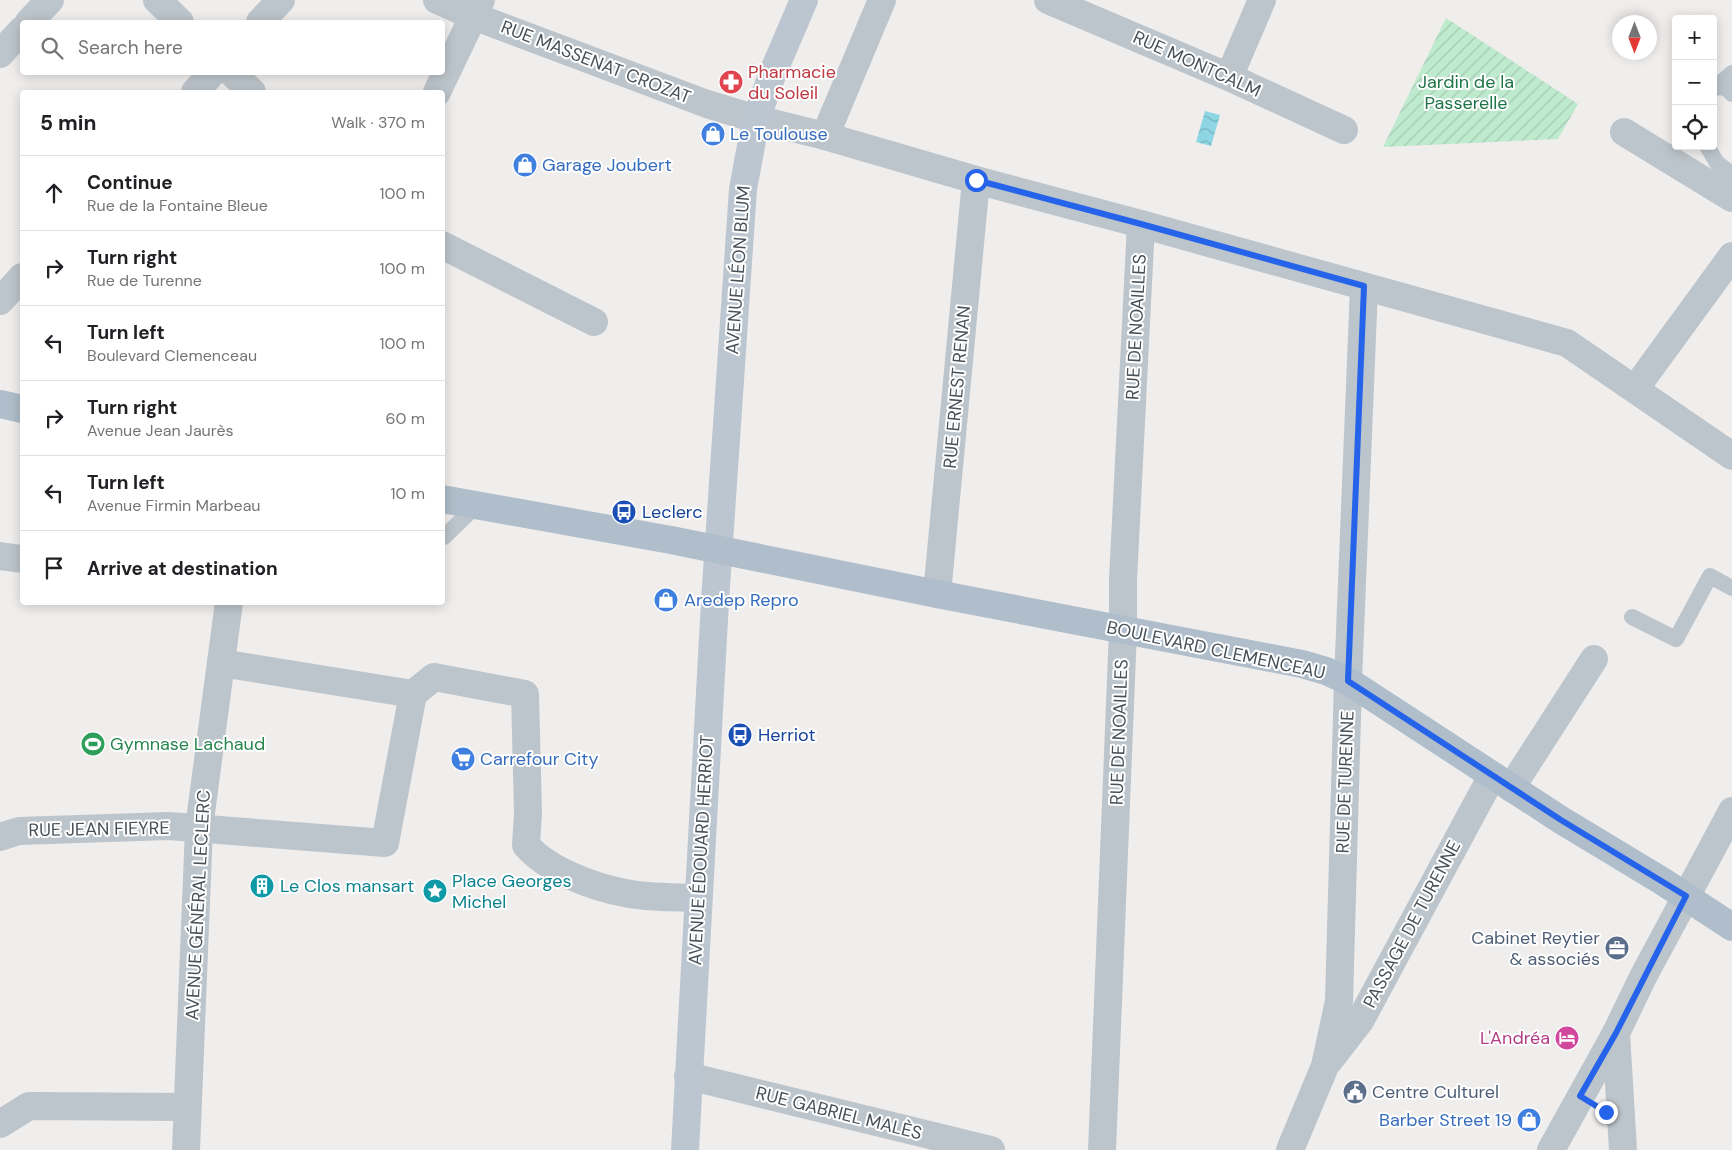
<!DOCTYPE html>
<html lang="en">
<head>
<meta charset="utf-8">
<style>
  :root { --surface:#fff; --page:#f2f2f2; --text:#202124; --muted:#757577; --line:#e0e0e0 }
  body { margin:0; font-family:"DM Sans",sans-serif; background:var(--page); color:var(--text) }
  .controls { position:absolute; right:15px; top:15px; display:grid; overflow:hidden; border-radius:5px; box-shadow:0 2px 12px #0003 }
  .controls button { width:45px; height:45px; display:grid; place-items:center; padding:0; border:0; border-bottom:1px solid var(--line); background:var(--surface); color:var(--text); font:25px sans-serif }
  .compass { position:absolute; left:1612px; top:15px; width:45px; height:45px; border-radius:50%; background:var(--surface); box-shadow:0 2px 12px #0003; rotate:180deg }
  .stop { position:absolute; width:15px; height:15px; margin:-11px; border:4px solid #2563eb; border-radius:50%; background:#fff }
  .stop.end { background:#2563eb; border-color:#fff; box-shadow:0 1px 5px #0008 }
  .list { margin:0; padding:0; list-style:none }
  h2 { display:flex; justify-content:space-between; align-items:center; height:65px; margin:0; padding:0 20px; font-size:21px }
  h2 small { font-size:16px; font-weight:400; color:var(--muted) }
  .list li { display:grid; grid-template-columns:32px 1fr auto; gap:15px; align-items:center; box-sizing:border-box; height:75px; padding:0 20px; border-top:1px solid var(--line) }
  .list b { display:block; font-size:19px; white-space:nowrap }
  .list p { margin:0; font-size:16px; white-space:nowrap; color:var(--muted) }
  .list em { font-size:16px; font-style:normal; color:var(--muted) }
  .icon { flex:none; width:28px; height:28px; fill:none; stroke:currentColor; stroke-width:2; stroke-linecap:round; stroke-linejoin:round }
  .map { position:relative; flex:none; width:1732px; height:1150px; overflow:hidden }
  .search { position:absolute; background:var(--surface); box-shadow:0 2px 12px #0003; left:20px; top:20px; width:425px; height:55px; display:flex; align-items:center; gap:12px; box-sizing:border-box; padding:0 18px; border-radius:5px; color:var(--muted); font-size:19px }
  .panel { position:absolute; background:var(--surface); box-shadow:0 2px 12px #0003; left:20px; top:90px; width:425px; height:515px; border-radius:5px }
  .map>svg:first-child { display:block }
  .garden { fill:url(#garden-furrows) }
  .water { fill:url(#water-waves) }
  .lines { fill:none; stroke-linecap:round; stroke-linejoin:round }
  .lane { stroke:#bcc5cb; stroke-width:16 }
  .street { stroke:#bcc5cb; stroke-width:28 }
  .secondary { stroke:#bcc6d0; stroke-width:28 }
  .primary { stroke:#afbeca; stroke-width:28 }
  .route { stroke:#2563eb; stroke-width:6 }
  .labels { text-anchor:middle; dominant-baseline:central; stroke-width:4; stroke-linejoin:round; paint-order:stroke }
  .street-label { font-size:18px; fill:#475159; stroke:#fff }
  .health-label { font-size:18px; fill:#be3a42; stroke:#fff; text-anchor:start }
  .park-label { font-size:18px; fill:#1e7445; stroke:#fff }
  .shop-label { font-size:18px; fill:#366cbe; stroke:#fff; text-anchor:start }
  .transit-label { font-size:18px; fill:#164399; stroke:#fff; text-anchor:start }
  .leisure-label { font-size:18px; fill:#27864d; stroke:#fff; text-anchor:start }
  .culture-label { font-size:18px; fill:#0d838f; stroke:#fff; text-anchor:start }
  .service-label { font-size:18px; fill:#4e5e75; stroke:#fff; text-anchor:end }
  .hotel-label { font-size:18px; fill:#b23c85; stroke:#fff; text-anchor:end }
</style>
</head>
<body>
<div class="map">
<svg width="1732" height="1150" viewBox="0 0 1732 1150">
  <defs>
    <pattern id="garden-furrows" width="10" height="10" patternUnits="userSpaceOnUse" patternTransform="scale(1.25)"><rect width="10" height="10" fill="#beeacd"/><path d="M-1 1l2-2M0 10L10 0M9 11l2-2" fill="none" stroke="#a5cab2"/></pattern>
    <pattern id="water-waves" width="16" height="10" patternUnits="userSpaceOnUse" patternTransform="scale(1.25)"><rect width="16" height="10" fill="#8ed6e4"/><path d="M0 5q4-4 8 0t8 0" fill="none" stroke="#76b0bc"/></pattern>
  </defs>
  <rect width="100%" height="100%" fill="#f0eded"/>
  <path class="garden" d="M1446,18L1578,104L1558,139L1383,147Z"/>
  <path class="water" d="M1205,111L1220,115L1211,146L1196,142Z"/>
  <g class="lines">
    <g class="lane">
      <path d="M1716,87L1732,73"/>
      <path d="M1713,89C1720,85 1728,88 1732,94"/>
      <path d="M1707,146L1717,163L1732,174"/>
      <path d="M444,537L477,505"/>
      <path d="M1632,617L1676,639L1710,576L1732,588"/>
    </g>
    <g class="street">
      <path d="M157,0L180,22"/>
      <path d="M437,0L473,16L707,104L756,119L825,136L976,180L1141,224L1567,343L1732,456"/>
      <path d="M1048,0L1229,77L1344,130"/>
      <path d="M29,22L50,0"/>
      <path d="M260,22L281,0"/>
      <path d="M0,54L22,30"/>
      <path d="M231,72L252,92"/>
      <path d="M1229,77L1262,0"/>
      <path d="M195,92L213,72"/>
      <path d="M437,92L481,0"/>
      <path d="M1624,132L1732,198"/>
      <path d="M825,136L882,0"/>
      <path d="M442,245L594,322"/>
      <path d="M0,301L22,277"/>
      <path d="M1635,389L1732,256"/>
      <path d="M0,556L22,559"/>
      <path d="M937,594L976,180"/>
      <path d="M221,663L413,694L434,677L525,694L528,813L526,845C547,870 593,887 625,893C647,898 675,897 698,898"/>
      <path d="M1511,788L1594,659"/>
      <path d="M0,837L19,831L169,826L385,843L413,694"/>
      <path d="M1616,1033L1623,1150"/>
      <path d="M1329,1061L1360,1021L1492,776"/>
      <path d="M688,1076L991,1150"/>
      <path d="M0,1124L29,1106L187,1107"/>
      <path d="M186,1150L199,828L229,602"/>
      <path d="M1102,1150L1123,630V580L1141,224"/>
      <path d="M1290,1150L1325,1066L1339,1001L1348,681L1364,287"/>
      <path d="M1551,1150L1616,1033L1643,977L1732,811"/>
    </g>
    <path class="secondary" d="M685,1150L715,601L743,189L756,119L774,70L804,0"/>
    <g class="primary">
      <path d="M0,404L22,409"/>
      <path d="M442,499L671,540L937,594L1302,664L1326,671L1348,681L1561,820L1662,881L1732,927"/>
    </g>
  </g>
  <g class="lines">
    <path class="route" d="M976,180L1141,224L1364,286L1348,681L1561,820L1686,896L1616,1033L1580,1096L1606,1112"/>
  </g>
  <defs>
    <symbol id="pharmacy-disc" viewBox="-11 -11 22 22"><circle r="9.5" fill="#e0444e" stroke="#fff"/><path d="M-2-6h4v4h4v4h-4v4h-4v-4h-4v-4h4Z" fill="#fff"/></symbol>
    <symbol id="shop-disc" viewBox="-11 -11 22 22"><circle r="9.5" fill="#3f7fe0" stroke="#fff"/><path d="M-5-2.5h2.3a2.7 3.5 0 0 1 5.4 0H5L5.5 6h-11ZM-1.5-2.5h3a1.5 2.3 0 0 0-3 0Z" fill="#fff"/></symbol>
    <symbol id="bus-disc" viewBox="-11 -11 22 22"><circle r="9.5" fill="#1a4fb4" stroke="#fff"/><path d="M-5-6H5V4H4V6H2V4H-2V6H-4V4H-5ZM-3.5-4V0h7V-4ZM-3.5 1.2v1.5H-2V1.2ZM2 1.2v1.5H3.5V1.2Z" fill="#fff"/></symbol>
    <symbol id="stadium-disc" viewBox="-11 -11 22 22"><circle r="9.5" fill="#2e9e5b" stroke="#fff"/><path d="M0-5a6.5 5 0 1 0 0 10a6.5 5 0 1 0 0-10ZM-3.5-1.8h7v3.6h-7Z" fill="#fff"/></symbol>
    <symbol id="supermarket-disc" viewBox="-11 -11 22 22"><circle r="9.5" fill="#3f7fe0" stroke="#fff"/><path d="M-6-5.5h2.5l.6 2H6L4.5 2H-2.5L-4.4-4H-6ZM-1.5 3.2a1.3 1.3 0 1 0 .1 0ZM3 3.2a1.3 1.3 0 1 0 .1 0Z" fill="#fff"/></symbol>
    <symbol id="building-disc" viewBox="-11 -11 22 22"><circle r="9.5" fill="#0f9aa8" stroke="#fff"/><path d="M-4-6H4V6H1V3H-1V6H-4ZM-2.5-4.3h1.7v1.8h-1.7ZM.8-4.3h1.7v1.8H.8ZM-2.5-1h1.7V.8h-1.7ZM.8-1h1.7V.8H.8Z" fill="#fff"/></symbol>
    <symbol id="sight-disc" viewBox="-11 -11 22 22"><circle r="9.5" fill="#0f9aa8" stroke="#fff"/><path d="M0-6L1.8-2.2L6-1.7L2.9 1.2L3.7 5.4L0 3.3L-3.7 5.4L-2.9 1.2L-6-1.7L-1.8-2.2Z" fill="#fff"/></symbol>
    <symbol id="office-disc" viewBox="-11 -11 22 22"><circle r="9.5" fill="#5c6f8a" stroke="#fff"/><path d="M-6-3h4V-5.5h4V-3h4V5H-6ZM-1-4.5V-3h2v-1.5ZM-6 0V1H6V0Z" fill="#fff"/></symbol>
    <symbol id="hotel-disc" viewBox="-11 -11 22 22"><circle r="9.5" fill="#d1479c" stroke="#fff"/><path d="M-6-4.5h1.5V1H6V5H4.5V3h-9V5H-6ZM-4 0a1.8 1.8 0 1 1 3.6 0ZM.5 0V-2.5h3Q6-2.5 6 0Z" fill="#fff"/></symbol>
    <symbol id="civic-disc" viewBox="-11 -11 22 22"><circle r="9.5" fill="#5c6f8a" stroke="#fff"/><path d="M-.6-6.5H3V-4.5H.6V-3L4-1V1h2V6H-6V1h2V-1L-.6-3ZM-1.2 2.5V6h2.4V2.5Z" fill="#fff"/></symbol>
  </defs>
  <g fill-rule="evenodd">
    <use href="#pharmacy-disc" x="717" y="68" width="28" height="28"/>
    <use href="#shop-disc" x="699" y="120" width="28" height="28"/>
    <use href="#shop-disc" x="511" y="151" width="28" height="28"/>
    <use href="#bus-disc" x="610" y="498" width="28" height="28"/>
    <use href="#shop-disc" x="652" y="586" width="28" height="28"/>
    <use href="#bus-disc" x="726" y="721" width="28" height="28"/>
    <use href="#stadium-disc" x="79" y="730" width="28" height="28"/>
    <use href="#supermarket-disc" x="449" y="745" width="28" height="28"/>
    <use href="#building-disc" x="248" y="872" width="28" height="28"/>
    <use href="#sight-disc" x="421" y="877" width="28" height="28"/>
    <use href="#office-disc" x="1603" y="934" width="28" height="28"/>
    <use href="#hotel-disc" x="1553" y="1024" width="28" height="28"/>
    <use href="#civic-disc" x="1341" y="1078" width="28" height="28"/>
    <use href="#shop-disc" x="1515" y="1106" width="28" height="28"/>
  </g>
  <g class="labels">
    <g class="street-label">
      <text transform="translate(596 62) rotate(21)">RUE MASSENAT CROZAT</text>
      <text transform="translate(1197 64) rotate(24)">RUE MONTCALM</text>
      <text transform="translate(738 270) rotate(-86)">AVENUE LÉON BLUM</text>
      <text transform="translate(1136 327) rotate(-87)">RUE DE NOAILLES</text>
      <text transform="translate(957 387) rotate(-85)">RUE ERNEST RENAN</text>
      <text transform="translate(1216 650) rotate(12)">BOULEVARD CLEMENCEAU</text>
      <text transform="translate(1119 732) rotate(-88)">RUE DE NOAILLES</text>
      <text transform="translate(1345 782) rotate(-88)">RUE DE TURENNE</text>
      <text transform="translate(99 829) rotate(-1)">RUE JEAN FIEYRE</text>
      <text transform="translate(701 850) rotate(-87)">AVENUE ÉDOUARD HERRIOT</text>
      <text transform="translate(198 905) rotate(-87)">AVENUE GÉNÉRAL LECLERC</text>
      <text transform="translate(1412 924) rotate(-62)">PASSAGE DE TURENNE</text>
      <text transform="translate(839 1113) rotate(14)">RUE GABRIEL MALÈS</text>
    </g>
    <g class="health-label">
      <text x="748" y="72">Pharmacie<tspan x="748" dy="21">du Soleil</tspan></text>
    </g>
    <g class="park-label">
      <text x="1466" y="82">Jardin de la<tspan x="1466" dy="21">Passerelle</tspan></text>
    </g>
    <g class="shop-label">
      <text x="730" y="134">Le Toulouse</text>
      <text x="542" y="165">Garage Joubert</text>
      <text x="684" y="600">Aredep Repro</text>
      <text x="480" y="759">Carrefour City</text>
      <text x="1512" y="1120" text-anchor="end">Barber Street 19</text>
    </g>
    <g class="transit-label">
      <text x="642" y="512">Leclerc</text>
      <text x="758" y="735">Herriot</text>
    </g>
    <g class="leisure-label">
      <text x="110" y="744">Gymnase Lachaud</text>
    </g>
    <g class="culture-label">
      <text x="452" y="881">Place Georges<tspan x="452" dy="21">Michel</tspan></text>
      <text x="280" y="886">Le Clos mansart</text>
    </g>
    <g class="service-label">
      <text x="1600" y="938">Cabinet Reytier<tspan x="1600" dy="21">&amp; associés</tspan></text>
      <text x="1372" y="1092" text-anchor="start">Centre Culturel</text>
    </g>
    <g class="hotel-label">
      <text x="1550" y="1038">L'Andréa</text>
    </g>
  </g>
</svg>
<div class="controls">
<button>+</button>
<button>−</button>
<button><svg class="icon" aria-label="locate" viewBox="0 0 24 24"><circle cx="12" cy="12" r="6"/><path d="M12 2v4M12 18v4M2 12h4M18 12h4"/></svg></button>
</div>
<svg class="compass" viewBox="-18 -18 36 36"><path d="M0-13l5 13h-10z" fill="#e53935"/><path d="M0 13l5-13h-10z" fill="#757577"/></svg>
<div class="stop" style="left:976px;top:180px"></div>
<div class="stop end" style="left:1606px;top:1112px"></div>
<div class="search"><svg class="icon" aria-label="search" viewBox="0 0 24 24"><circle cx="10" cy="10" r="6"/><path d="M15 15l6 6"/></svg>Search here</div>
<section class="panel">
<h2>5 min<small>Walk · 370 m</small></h2>
<ul class="list">
<li><svg class="icon" aria-label="ahead" viewBox="0 0 24 24"><path d="M12 20V5M6 11l6-6 6 6"/></svg><div><b>Continue</b><p>Rue de la Fontaine Bleue</p></div><em>100 m</em></li>
<li><svg class="icon" aria-label="right" viewBox="0 0 24 24"><path d="M7 20v-9h11M14 6l5 5-5 5"/></svg><div><b>Turn right</b><p>Rue de Turenne</p></div><em>100 m</em></li>
<li><svg class="icon" aria-label="left" viewBox="0 0 24 24"><path d="M17 20v-9H6M10 6l-5 5 5 5"/></svg><div><b>Turn left</b><p>Boulevard Clemenceau</p></div><em>100 m</em></li>
<li><svg class="icon" aria-label="right" viewBox="0 0 24 24"><path d="M7 20v-9h11M14 6l5 5-5 5"/></svg><div><b>Turn right</b><p>Avenue Jean Jaurès</p></div><em>60 m</em></li>
<li><svg class="icon" aria-label="left" viewBox="0 0 24 24"><path d="M17 20v-9H6M10 6l-5 5 5 5"/></svg><div><b>Turn left</b><p>Avenue Firmin Marbeau</p></div><em>10 m</em></li>
<li><svg class="icon" aria-label="arrive" viewBox="0 0 24 24"><path d="M6 21V4h12l-3 4 3 4H6"/></svg><div><b>Arrive at destination</b></div></li>
</ul>
</section>
</div>
</body>
</html>
